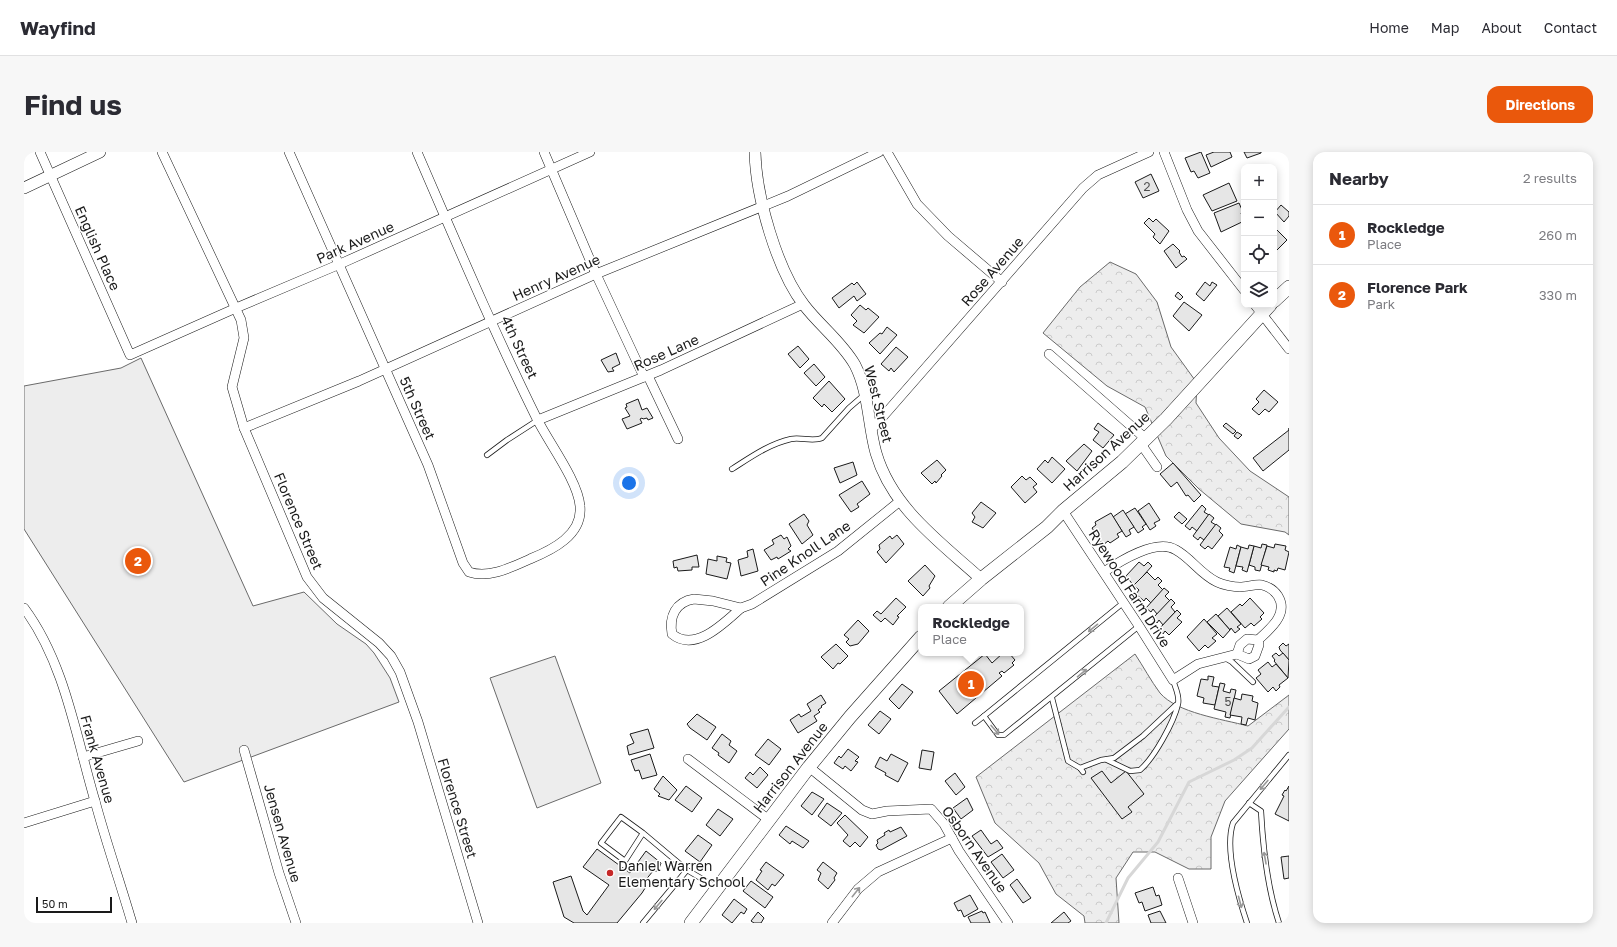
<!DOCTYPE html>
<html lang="en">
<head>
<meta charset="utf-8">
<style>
  :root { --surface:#fff; --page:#f7f7f7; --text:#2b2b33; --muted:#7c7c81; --line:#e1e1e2; --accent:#ea580c }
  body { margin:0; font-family:"Golos Text",sans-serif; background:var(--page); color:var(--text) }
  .controls { position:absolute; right:12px; top:12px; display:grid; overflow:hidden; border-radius:8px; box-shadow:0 2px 10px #0003 }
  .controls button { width:36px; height:36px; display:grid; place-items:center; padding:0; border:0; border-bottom:1px solid var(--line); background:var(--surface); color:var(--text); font:20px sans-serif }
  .scale { position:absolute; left:12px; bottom:10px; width:76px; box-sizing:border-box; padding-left:4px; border:2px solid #1a1a1a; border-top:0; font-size:11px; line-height:14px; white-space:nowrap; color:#1a1a1a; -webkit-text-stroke:3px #fff; paint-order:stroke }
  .you { position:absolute; left:605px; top:331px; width:14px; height:14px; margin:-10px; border:3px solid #fff; border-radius:50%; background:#1a73e8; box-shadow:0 0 0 6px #1a73e833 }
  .badge { display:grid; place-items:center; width:26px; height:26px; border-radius:50%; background:var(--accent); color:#fff; font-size:13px; font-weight:700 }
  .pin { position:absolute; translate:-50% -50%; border:2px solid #fff; box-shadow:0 1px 4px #0006 }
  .popup { position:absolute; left:894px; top:452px; width:106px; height:52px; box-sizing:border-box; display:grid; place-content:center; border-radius:8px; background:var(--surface); filter:drop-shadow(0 1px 3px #0005); font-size:13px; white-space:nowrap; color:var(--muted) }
  .popup b { font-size:15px; color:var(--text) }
  .popup::after { content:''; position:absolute; left:50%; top:100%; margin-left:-8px; border:8px solid transparent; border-top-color:var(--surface) }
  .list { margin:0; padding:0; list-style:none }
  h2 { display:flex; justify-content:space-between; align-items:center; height:52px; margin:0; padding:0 16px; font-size:17px }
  h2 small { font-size:13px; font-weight:400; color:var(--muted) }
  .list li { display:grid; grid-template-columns:26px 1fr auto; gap:12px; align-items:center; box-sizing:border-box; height:60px; padding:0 16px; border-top:1px solid var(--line) }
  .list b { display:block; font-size:15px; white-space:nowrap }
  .list p { margin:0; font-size:13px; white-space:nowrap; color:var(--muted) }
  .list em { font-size:13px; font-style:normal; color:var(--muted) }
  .icon { flex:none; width:22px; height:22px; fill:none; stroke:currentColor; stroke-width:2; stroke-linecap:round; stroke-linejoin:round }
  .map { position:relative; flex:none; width:1265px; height:771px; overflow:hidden; border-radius:12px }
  header { display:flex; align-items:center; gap:24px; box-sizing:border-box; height:56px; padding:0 20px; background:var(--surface); border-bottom:1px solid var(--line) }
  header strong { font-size:19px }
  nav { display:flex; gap:22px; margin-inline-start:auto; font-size:14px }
  .intro { display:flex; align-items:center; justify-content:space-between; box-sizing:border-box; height:96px; padding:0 24px }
  h1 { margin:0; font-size:28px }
  .button { padding:10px 18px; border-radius:12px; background:var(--accent); color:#fff; font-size:14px; font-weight:700 }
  main { display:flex; gap:24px; padding:0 24px }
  aside { flex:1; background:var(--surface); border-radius:12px; box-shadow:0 2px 10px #0003 }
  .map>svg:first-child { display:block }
  .forest { fill:url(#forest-crowns); stroke:#6a6a6a }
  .built { fill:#ededed; stroke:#6a6a6a }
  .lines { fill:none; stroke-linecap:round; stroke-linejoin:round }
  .stream { stroke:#d7d7d7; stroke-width:3 }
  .building { fill:#e6e6e6; stroke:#1a1a1a }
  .service-casing { stroke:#1a1a1a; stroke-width:6 }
  .minor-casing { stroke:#1a1a1a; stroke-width:10 }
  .tertiary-casing { stroke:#1a1a1a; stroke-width:12 }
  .secondary-casing { stroke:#1a1a1a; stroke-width:14 }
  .service { stroke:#fff; stroke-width:4.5 }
  .minor { stroke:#fff; stroke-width:9 }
  .tertiary { stroke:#fff; stroke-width:11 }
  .secondary { stroke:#fff; stroke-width:13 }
  .oneway { stroke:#989898 }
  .poi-dot { fill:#c62828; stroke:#fff; stroke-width:1.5 }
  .labels { text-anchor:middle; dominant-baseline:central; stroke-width:3; stroke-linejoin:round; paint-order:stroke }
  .number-label { font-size:12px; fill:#4d4d4d }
  .street-label { font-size:14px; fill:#1a1a1a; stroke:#fff }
  .poi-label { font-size:14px; fill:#1a1a1a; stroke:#fff; text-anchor:start }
</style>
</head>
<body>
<header>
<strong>Wayfind</strong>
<nav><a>Home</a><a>Map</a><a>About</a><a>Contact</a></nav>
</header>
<div class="intro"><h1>Find us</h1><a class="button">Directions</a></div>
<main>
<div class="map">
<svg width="1265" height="771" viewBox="0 0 1265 771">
  <defs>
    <pattern id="forest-crowns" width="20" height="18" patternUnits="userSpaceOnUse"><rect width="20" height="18" fill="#ededed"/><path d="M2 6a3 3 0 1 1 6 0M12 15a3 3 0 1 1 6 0" fill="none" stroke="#cbcbcb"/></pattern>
  </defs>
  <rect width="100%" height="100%" fill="#fff"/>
  <g class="forest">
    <path d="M1086,110L1112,122L1133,150L1147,195L1173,231L1172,251L1195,286L1226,319L1265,345V383L1261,380L1217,372L1175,337L1142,304L1121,255L1083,234L1019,181L1056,135Z"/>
    <path d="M1111,502C1119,514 1127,529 1136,541C1153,561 1198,567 1224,574L1265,543V577L1201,649L1187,685V717H1165L1131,700H1109L1092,726L1095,771H1061L1060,764L1032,742L1015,711L971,671L952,625Z"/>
  </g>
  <g class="built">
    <path d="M117,206L229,454L280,440L313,472L342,492L350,501L366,526L375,550L160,630L0,377V234L97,216Z"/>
    <path d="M531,504L577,631L513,656L466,526Z"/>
  </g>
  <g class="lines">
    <path class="stream" d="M1082,771L1104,726L1134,690L1165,630L1210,608L1228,596L1265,555"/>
  </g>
  <g class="building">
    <path d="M1177,0L1186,21L1174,26L1170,19L1167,20L1161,6Z"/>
    <path d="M1190,0H1206L1208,5L1187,15L1182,3Z"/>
    <path d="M1220,0H1237V1L1223,6Z"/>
    <path d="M1127,22L1135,39L1119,46L1111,30Z"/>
    <path d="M1205,31L1213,49L1188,59L1179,43Z"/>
    <path d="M1215,51L1219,60L1217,61L1220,69L1197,80L1190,61Z"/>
    <path d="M1257,53L1265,60V64L1260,70L1251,60Z"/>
    <path d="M1125,66L1129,70L1132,67L1145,79L1136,92L1129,85L1131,82L1120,71Z"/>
    <path d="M1251,76L1263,88L1250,101V77Z"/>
    <path d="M1149,92L1156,99L1155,100L1158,105L1160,104L1163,107L1152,116L1140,99Z"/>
    <path d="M833,130L842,142L833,149L830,144L815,156L808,146L828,131L830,133Z"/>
    <path d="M1181,130L1186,134L1188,130L1193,133L1180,149L1172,142Z"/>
    <path d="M1154,140L1159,145L1156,148L1151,144Z"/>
    <path d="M1160,150L1178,163L1165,179L1149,164Z"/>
    <path d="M836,153L842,158L844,156L855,165L840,181L829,173L833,169L827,163Z"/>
    <path d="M863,175L873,183L856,202L845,191L856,181L858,182Z"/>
    <path d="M774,194L785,207L776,216L764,202Z"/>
    <path d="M872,195L884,205L870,220L867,216L865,219L857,212Z"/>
    <path d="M592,201L596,212L588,216L590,219L584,220L577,208Z"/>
    <path d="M790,212L801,225L792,234L780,221Z"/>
    <path d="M805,229L821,247L808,260L800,252L798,255L789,246Z"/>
    <path d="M1240,238L1254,250L1245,260L1241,257L1235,263L1228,257L1235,250L1232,247Z"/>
    <path d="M614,247L618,258L623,256L629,266L624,268L623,266L619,267L618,266L616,267L618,271L603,277L598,267L606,264L601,256L603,255L602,252Z"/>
    <path d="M1074,271L1090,283L1079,296L1069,288L1075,280L1070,277Z"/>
    <path d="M1202,271L1212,279L1209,282L1199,274Z"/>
    <path d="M1265,276V298L1239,319L1229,306L1265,278Z"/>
    <path d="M1213,280L1218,283L1214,287L1210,284Z"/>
    <path d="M1060,292L1068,299L1053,319L1042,309Z"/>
    <path d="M1028,305L1041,317L1028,331L1013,317L1021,308L1024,311Z"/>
    <path d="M913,308L922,318L917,323L918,324L912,331L911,329L908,332L897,321Z"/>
    <path d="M829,310L833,323L816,331L810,316Z"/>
    <path d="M1149,311L1177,343L1170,350L1164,343L1162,344L1153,330L1147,335L1136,322Z"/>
    <path d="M998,324L1002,328L1006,325L1013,332L1009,335L1013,340L1001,351L987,335Z"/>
    <path d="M838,329L846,342L833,352L835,355L827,360L815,343Z"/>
    <path d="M957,350L972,361L959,376L948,370L951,365L948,361Z"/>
    <path d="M1125,351L1136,368L1130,371L1132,374L1126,378L1114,359Z"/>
    <path d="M1178,353L1182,357L1180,360L1185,363L1173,379L1168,375L1166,378L1161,374Z"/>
    <path d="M1111,356L1122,372L1118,375L1120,377L1114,381L1101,362Z"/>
    <path d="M1099,358L1110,375L1105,378L1107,382L1102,385L1089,365Z"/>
    <path d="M1155,360L1163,367L1158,372L1150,365Z"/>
    <path d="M1087,361L1098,379L1093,382L1095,385L1086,391L1084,389L1079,393L1068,376L1072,373L1071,370Z"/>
    <path d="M780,362L785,369L783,373L789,383L778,392L765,372Z"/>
    <path d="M1185,362L1190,366L1187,370L1192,373L1180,388L1176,385L1174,388L1169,384Z"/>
    <path d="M1192,372L1197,376L1195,379L1199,383L1188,397L1184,394L1181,397L1176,393Z"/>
    <path d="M757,383L760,387L763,385L767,394L764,397L767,399L754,407L753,405L747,408L740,398L750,392L748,388Z"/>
    <path d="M873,383L880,392L862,411L853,400L856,397L855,393L866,384L868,387Z"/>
    <path d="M1238,392L1243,393L1236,419L1231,418V415L1225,413L1230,394L1237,396Z"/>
    <path d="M1251,392L1262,394L1261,398L1265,400L1261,418L1254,416L1253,419L1250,418V420L1244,418L1245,415L1237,413L1243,394L1250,396Z"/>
    <path d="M1213,393L1217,395L1210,421L1205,419L1206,416L1200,415L1206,395L1212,397Z"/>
    <path d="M1225,393L1230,394L1223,420L1218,418L1219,415L1212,414L1217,395L1224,397Z"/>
    <path d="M729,397L734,419L717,424L714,408L724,405L723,399Z"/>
    <path d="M673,403L675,415H668V418L654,419L653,415L650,416L649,409Z"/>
    <path d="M693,404L703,406L702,410L707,411L703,427L682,422L684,407L693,409Z"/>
    <path d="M1115,410L1120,414L1124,410L1128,414L1110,434L1102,424Z"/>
    <path d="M901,413L911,424L905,434L906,436L899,444L884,429Z"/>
    <path d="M1123,420L1131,428L1134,425L1138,429L1134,433L1139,438L1127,451L1122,446L1120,449L1112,442L1115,438L1110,433Z"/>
    <path d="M1140,436L1145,440L1141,444L1146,449L1133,462L1129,457L1127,460L1122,456Z"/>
    <path d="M872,446L882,455L873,464L875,465L869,473L861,466L857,470L849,463L853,459L857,462Z"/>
    <path d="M1226,446L1240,461L1236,465L1238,467L1230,474L1227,471L1221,476L1207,460L1216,452L1218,454Z"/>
    <path d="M1147,447L1151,451L1147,455L1151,460L1139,473L1135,468L1133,471L1128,467Z"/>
    <path d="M1203,456L1217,472L1213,475L1216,477L1211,481L1207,476L1206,478L1194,464Z"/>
    <path d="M1153,458L1157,462L1153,466L1158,470L1145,483L1141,479L1139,482L1135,477Z"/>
    <path d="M1192,462L1206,478L1199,486L1183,470Z"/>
    <path d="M1180,467L1193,482L1188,486L1192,489L1184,496L1181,493L1175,499L1163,485Z"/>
    <path d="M834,468L845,479L834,492L826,494L822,490L825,487L820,483Z"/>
    <path d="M1259,491L1262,494L1265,492V508L1256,498L1255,495Z"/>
    <path d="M812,492L824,504L816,512L814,511L809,517L797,505Z"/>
    <path d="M979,501H985L991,508L988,511L990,513L980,521L978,519L975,521L978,524L933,562L915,539L961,502L968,511Z"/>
    <path d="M1252,501L1255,504L1259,501L1265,508L1264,526L1250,509L1251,508L1248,504Z"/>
    <path d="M1244,510L1248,515L1252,512L1264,526L1255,533L1256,535L1252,539L1249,535L1244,540L1232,526L1237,522L1234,518Z"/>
    <path d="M1184,524L1190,525L1188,534L1195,535L1191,553L1179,551L1180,546L1173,544L1177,527L1184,528Z"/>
    <path d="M1196,531L1201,532L1199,539L1206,541L1207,537L1212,538L1206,566L1201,565L1202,560L1190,557Z"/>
    <path d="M878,532L889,540L875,557L865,547Z"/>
    <path d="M1218,542L1229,544L1228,549L1234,551L1231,568L1224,566L1222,573L1217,572L1218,565L1206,563L1210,546L1217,548Z"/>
    <path d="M797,543L802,551L797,554L798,555L794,558L796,560L790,564L793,569L774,581L766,568L775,562L777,565L787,559L783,552Z"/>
    <path d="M856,559L867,567L855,582L844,573Z"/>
    <path d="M673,562L692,575L683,588L666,576L663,572Z"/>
    <path d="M624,577L630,596L605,603L603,594L610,591L606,582Z"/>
    <path d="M698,582L707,589L705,593L713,599L705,611L694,603L695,601L688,596Z"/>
    <path d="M744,587L757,597L745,613L731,603Z"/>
    <path d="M824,597L835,605L831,609L834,610L827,619L821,614L819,617L810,611L815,604L817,606Z"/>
    <path d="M898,598L910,600L907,618L895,616Z"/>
    <path d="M626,602L633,623L618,627L615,618L611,619L607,608Z"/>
    <path d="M867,602L884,611L874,630L861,623L862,621L851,615L856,605L863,609Z"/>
    <path d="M736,615L744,623L733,636L721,626L726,620L729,623Z"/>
    <path d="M1078,619L1087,631L1102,619L1120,642L1104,655L1108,660L1098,667L1067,626Z"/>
    <path d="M931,621L941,635L932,643L921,629Z"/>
    <path d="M639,624L653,638L645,648L634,644L636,642L630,637Z"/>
    <path d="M662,634L678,646L668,660L651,648Z"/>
    <path d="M1265,634V669L1251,662L1260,644L1258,643L1261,638L1262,639Z"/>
    <path d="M788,640L800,647L788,663L777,654Z"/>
    <path d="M943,646L949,658L937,667L929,656Z"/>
    <path d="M803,651L818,661L807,674L794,664Z"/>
    <path d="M694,657L709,667L696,684L682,673Z"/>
    <path d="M821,663L844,685L836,695L831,690L826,695L819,689L824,683L813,671Z"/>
    <path d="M762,674L785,689L779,696L768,689L766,692L755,683Z"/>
    <path d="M877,675L883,684L857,698L854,697L852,693L854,691L853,688L861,683L860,681L865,678L866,680Z"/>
    <path d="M957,678L967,692L973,688L979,696L964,705L948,684Z"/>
    <path d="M674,683L688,693L676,710L661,699Z"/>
    <path d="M573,697L606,721L622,699L637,711L636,714L633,719H629L620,730L623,733L618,741L593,771H550L540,765L529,730L547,724L559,759L563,763L585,733L559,715Z"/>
    <path d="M978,702L990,718L979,726L967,710Z"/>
    <path d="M1265,704V726L1260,727L1257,705Z"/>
    <path d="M742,710L760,723L751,734L748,732L744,738L732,728L738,719L736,718Z"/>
    <path d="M799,710L813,721L810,726L811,728L804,737L794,728L797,721L793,718Z"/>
    <path d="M993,727L1007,746L999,751L986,733Z"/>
    <path d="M727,729L749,745L741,756L719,739Z"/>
    <path d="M1129,735L1132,744L1135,743L1138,753L1121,759L1118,750L1115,751L1111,741Z"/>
    <path d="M946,743L954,757L940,765L937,758L934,759L930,751Z"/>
    <path d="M710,747L723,757L720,762L717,760L708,771L698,763Z"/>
    <path d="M958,759L959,761L961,760L966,771H947L944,765Z"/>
    <path d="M1136,759L1142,771H1127L1124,763Z"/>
    <path d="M734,760L740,766L737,771H730L727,769Z"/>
    <path d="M1040,760L1047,769L1044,771H1027Z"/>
  </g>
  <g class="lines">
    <defs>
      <g id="service">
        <path d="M463,303L483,288L514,268"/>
        <path d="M708,317C727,305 745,292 767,287C777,285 789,290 798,286L825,256L840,243"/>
        <path d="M1099,451L960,564L974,583H980L1115,474"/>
        <path d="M1201,506L1208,510L1229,530"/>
        <path d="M1028,546L1044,609L1056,616L1059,620"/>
        <path d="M951,571L960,564"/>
        <path d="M1083,608L1106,619L1116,618C1130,606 1150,570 1154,552C1156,544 1151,535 1149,528"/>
        <path d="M1056,616L1077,608L1090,606L1119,584L1152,553"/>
        <path d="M1225,651L1237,659C1239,697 1243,735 1255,771"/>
        <path d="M619,681L597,665L577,691L601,709L619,681L663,718"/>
        <path d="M619,771L663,718L692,735"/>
        <path d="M1223,771C1214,744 1200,698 1209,671L1265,603"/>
      </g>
      <g id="minor">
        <path d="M16,0L106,203L212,156L316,112L566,0"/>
        <path d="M138,0L217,168L220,186L208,235L220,276L283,425L299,446L355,491L367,504L376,520L394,570L454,771"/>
        <path d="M265,0L404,313L439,411L445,420C465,427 488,415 506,407C528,398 559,383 556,354C554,329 525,291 513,267C470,180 432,90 393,0"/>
        <path d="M520,0L572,122L620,225"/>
        <path d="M863,0L893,52L924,84L978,130"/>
        <path d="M1140,0L1163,58L1174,79L1220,138"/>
        <path d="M1231,153L1265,197"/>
        <path d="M1025,202L1122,287"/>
        <path d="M624,224L654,287"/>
        <path d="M514,268L637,218L779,152"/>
        <path d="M220,276L335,229L572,122L764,44L855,0"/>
        <path d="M848,277L1059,36L1074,23L1125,0"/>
        <path d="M1117,292L1133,315"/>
        <path d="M1039,359L1115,474L1149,528L1174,512L1213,502"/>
        <path d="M1080,420C1096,409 1133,386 1152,398C1167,406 1176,422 1193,430C1199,433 1210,435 1216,435C1223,435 1231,432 1238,433C1246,435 1250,438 1254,444C1265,462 1246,477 1234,488"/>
        <path d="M670,447L689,449L717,456C700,471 671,501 648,482C645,465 651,450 670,447Z"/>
        <path d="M0,456C41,511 52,585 71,649C82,690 96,730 108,771"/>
        <path d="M717,456L728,452L814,399L876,349"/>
        <path d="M1213,502L1225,507L1231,504L1235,493L1234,488"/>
        <path d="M1213,502L1216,493L1223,487L1234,488"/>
        <path d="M220,598L255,721L272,771"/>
        <path d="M59,605L114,589"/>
        <path d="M664,607L745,668"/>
        <path d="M785,615L838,658L848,662L863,659L907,657L920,672L935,699L984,771"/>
        <path d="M0,671L71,649"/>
        <path d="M1154,726L1169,771"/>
        <path d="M808,771L834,737L854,720L928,686"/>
      </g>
      <g id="tertiary">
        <path d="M731,0C732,45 753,118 780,153C796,174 818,190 831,213C845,240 844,273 852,301C868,356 916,390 957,427"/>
        <path d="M0,36L76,0"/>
      </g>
      <g id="secondary">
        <path d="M1250,149L1265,135"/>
        <path d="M925,455L957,427L1023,375L1039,359L1098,310L1142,267L1246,153"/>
        <path d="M667,771L785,615L826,565L897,485"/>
      </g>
    </defs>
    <use href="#service" class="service-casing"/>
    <use href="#minor" class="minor-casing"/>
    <use href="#tertiary" class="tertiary-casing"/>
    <use href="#secondary" class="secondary-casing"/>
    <use href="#service" class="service"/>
    <use href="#minor" class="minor"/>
    <use href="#tertiary" class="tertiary"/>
    <use href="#secondary" class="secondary"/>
  </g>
  <defs><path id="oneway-shaft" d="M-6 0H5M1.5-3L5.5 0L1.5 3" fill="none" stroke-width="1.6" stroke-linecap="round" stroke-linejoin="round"/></defs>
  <g class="oneway">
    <use href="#oneway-shaft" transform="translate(1069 476) rotate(141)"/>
    <use href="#oneway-shaft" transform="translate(1058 521) rotate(-40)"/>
    <use href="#oneway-shaft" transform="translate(971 578) rotate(49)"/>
    <use href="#oneway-shaft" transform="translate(1240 633) rotate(130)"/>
    <use href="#oneway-shaft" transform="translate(1241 706) rotate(-100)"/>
    <use href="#oneway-shaft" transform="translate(832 740) rotate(-51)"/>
    <use href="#oneway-shaft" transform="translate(1216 750) rotate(75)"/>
    <use href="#oneway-shaft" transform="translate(634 753) rotate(130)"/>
  </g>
  <circle class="poi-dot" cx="586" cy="721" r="4"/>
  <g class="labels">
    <g class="number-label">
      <text x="1123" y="34">2</text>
      <text x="1204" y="549">5</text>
    </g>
    <g class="street-label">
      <text transform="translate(331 90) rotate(-24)">Park Avenue</text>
      <text transform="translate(74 96) rotate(66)">English Place</text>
      <text transform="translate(968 119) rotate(-49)">Rose Avenue</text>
      <text transform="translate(532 125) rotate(-24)">Henry Avenue</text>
      <text transform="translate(496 195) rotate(65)">4th Street</text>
      <text transform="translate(642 200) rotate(-24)">Rose Lane</text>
      <text transform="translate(855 252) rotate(76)">West Street</text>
      <text transform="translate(394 256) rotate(66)">5th Street</text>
      <text transform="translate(1082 299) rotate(-42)">Harrison Avenue</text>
      <text transform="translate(275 369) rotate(67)">Florence Street</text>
      <text transform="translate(781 401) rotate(-34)">Pine Knoll Lane</text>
      <text transform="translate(1106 436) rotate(57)">Ryewood Farm Drive</text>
      <text transform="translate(74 607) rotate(74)">Frank Avenue</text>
      <text transform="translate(766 615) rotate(-52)">Harrison Avenue</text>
      <text transform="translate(434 656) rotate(73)">Florence Street</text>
      <text transform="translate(259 681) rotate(74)">Jensen Avenue</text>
      <text transform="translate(951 697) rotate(55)">Osborn Avenue</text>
    </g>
    <g class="poi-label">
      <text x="594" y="713">Daniel Warren<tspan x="594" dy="16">Elementary School</tspan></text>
    </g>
  </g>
</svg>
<div class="controls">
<button>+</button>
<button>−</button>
<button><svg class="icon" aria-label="locate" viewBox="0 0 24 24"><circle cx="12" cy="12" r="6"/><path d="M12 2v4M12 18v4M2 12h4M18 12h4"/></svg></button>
<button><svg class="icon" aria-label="layers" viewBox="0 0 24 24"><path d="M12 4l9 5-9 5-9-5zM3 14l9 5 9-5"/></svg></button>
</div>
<div class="scale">50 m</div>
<div class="you"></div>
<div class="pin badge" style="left:947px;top:532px">1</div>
<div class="popup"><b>Rockledge</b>Place</div>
<div class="pin badge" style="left:114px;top:409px">2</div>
</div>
<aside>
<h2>Nearby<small>2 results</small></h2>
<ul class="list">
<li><span class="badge">1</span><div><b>Rockledge</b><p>Place</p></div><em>260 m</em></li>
<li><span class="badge">2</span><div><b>Florence Park</b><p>Park</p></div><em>330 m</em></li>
</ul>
</aside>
</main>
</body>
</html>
